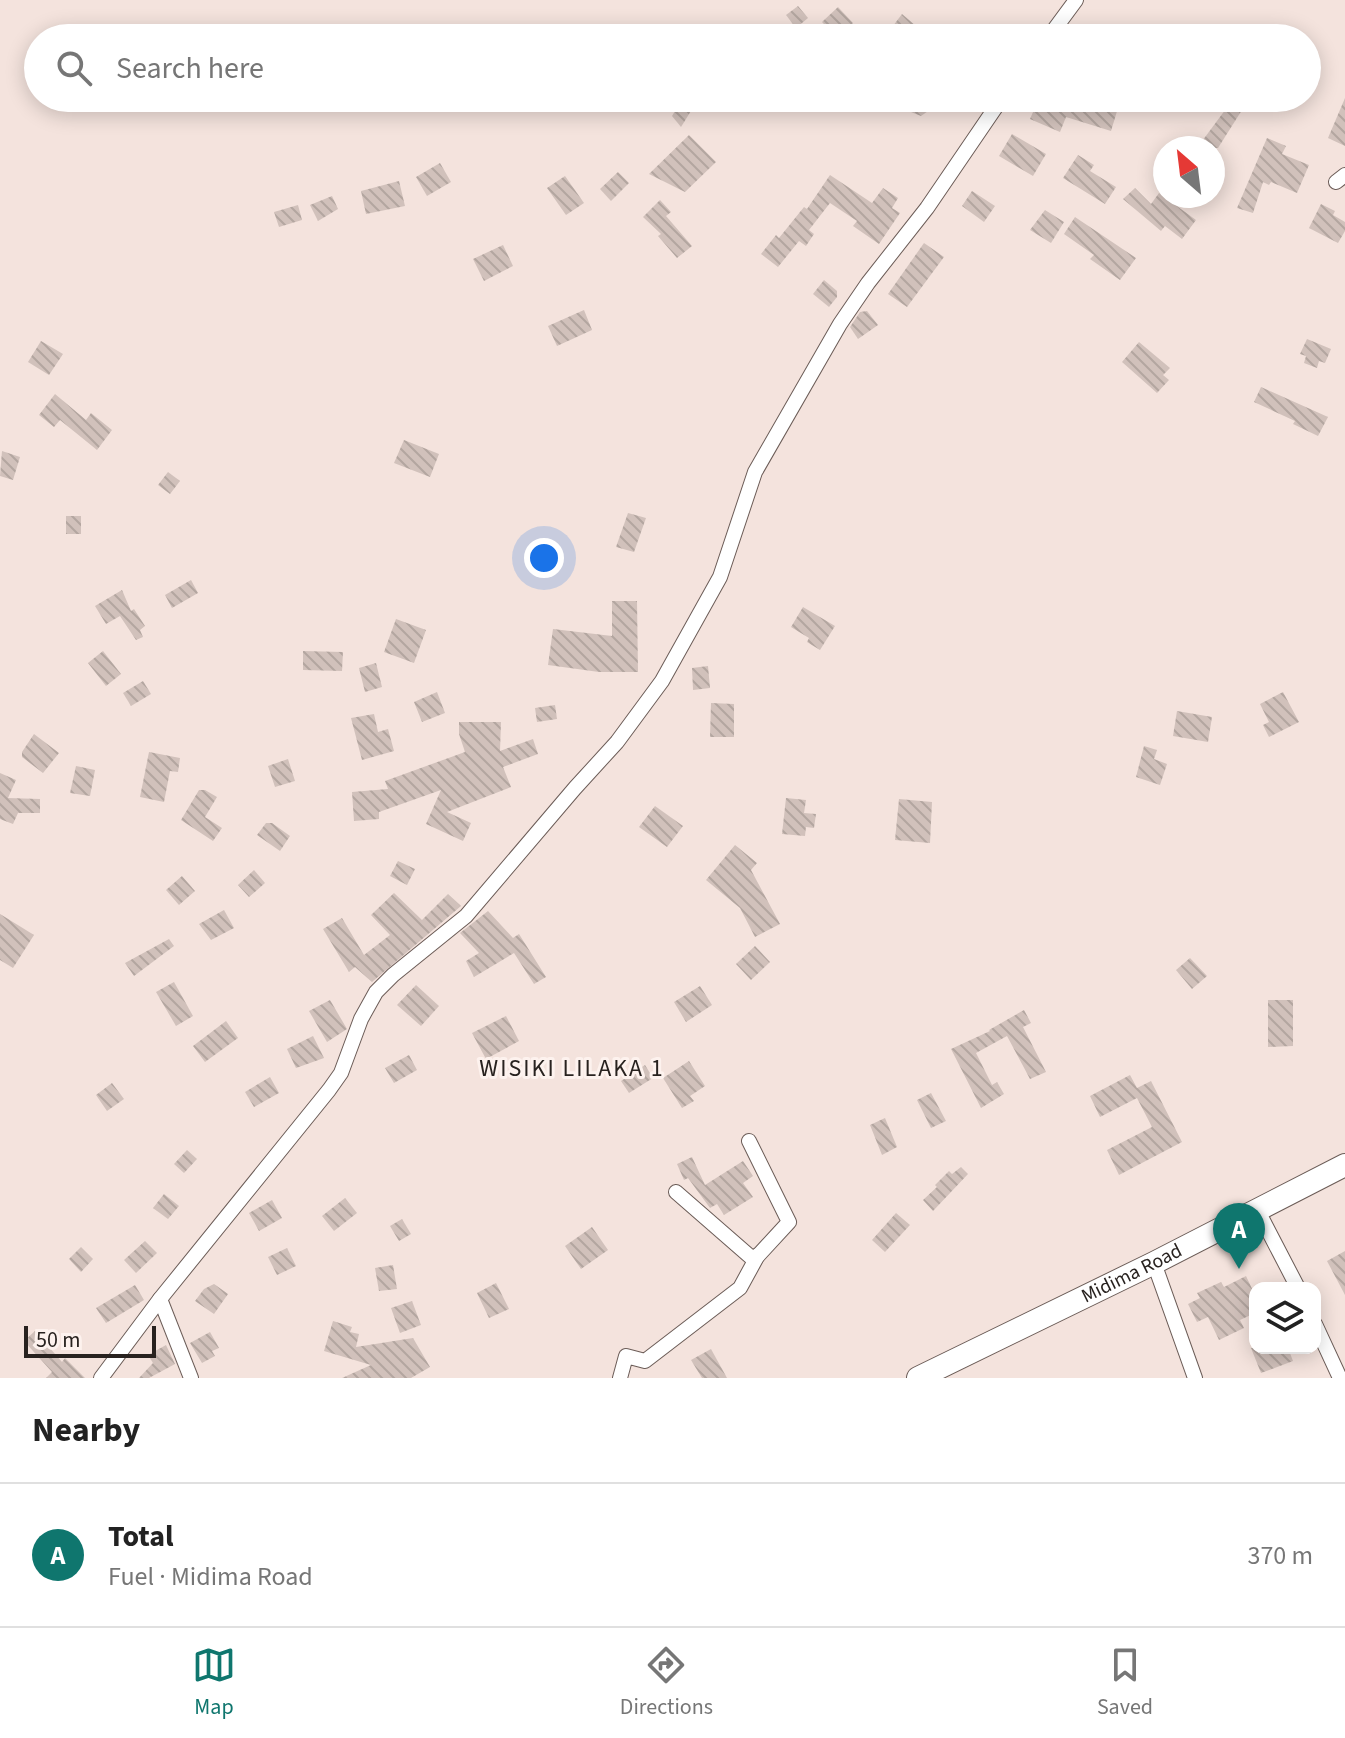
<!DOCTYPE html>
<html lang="en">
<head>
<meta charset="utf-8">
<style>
  :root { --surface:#fff; --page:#f2f2f2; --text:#222; --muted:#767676; --line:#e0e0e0; --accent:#0f766e }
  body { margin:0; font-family:"Source Sans 3",sans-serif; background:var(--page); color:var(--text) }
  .controls { position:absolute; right:24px; bottom:24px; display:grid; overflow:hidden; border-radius:16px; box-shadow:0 4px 20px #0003 }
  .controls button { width:72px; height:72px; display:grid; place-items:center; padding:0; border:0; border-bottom:2px solid var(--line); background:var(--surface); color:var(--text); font:40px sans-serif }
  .compass { position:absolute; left:1153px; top:136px; width:72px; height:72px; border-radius:50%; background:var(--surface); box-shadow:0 4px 20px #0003; rotate:332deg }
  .scale { position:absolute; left:24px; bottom:20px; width:132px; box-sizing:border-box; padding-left:8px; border:4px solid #28221f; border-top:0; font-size:22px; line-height:28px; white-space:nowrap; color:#28221f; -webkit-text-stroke:6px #fdf2ee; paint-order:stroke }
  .you { position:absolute; left:544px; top:558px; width:28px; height:28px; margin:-20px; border:6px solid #fff; border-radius:50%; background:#1a73e8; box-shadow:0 0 0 12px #1a73e833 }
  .badge { display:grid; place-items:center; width:52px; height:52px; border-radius:50%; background:var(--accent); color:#fff; font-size:26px; font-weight:700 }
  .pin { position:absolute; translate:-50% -66px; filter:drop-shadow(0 2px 4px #0008) }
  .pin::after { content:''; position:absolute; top:42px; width:28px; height:24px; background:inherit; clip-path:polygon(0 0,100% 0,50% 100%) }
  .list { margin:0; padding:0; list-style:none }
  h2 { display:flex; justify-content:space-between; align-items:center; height:104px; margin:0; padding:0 32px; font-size:34px }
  h2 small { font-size:26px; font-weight:400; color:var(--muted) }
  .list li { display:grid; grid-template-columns:52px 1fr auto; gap:24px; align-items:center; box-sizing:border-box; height:144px; padding:0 32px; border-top:2px solid var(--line) }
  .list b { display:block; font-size:30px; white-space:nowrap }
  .list p { margin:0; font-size:26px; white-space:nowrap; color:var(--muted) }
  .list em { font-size:26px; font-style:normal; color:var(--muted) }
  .icon { flex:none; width:44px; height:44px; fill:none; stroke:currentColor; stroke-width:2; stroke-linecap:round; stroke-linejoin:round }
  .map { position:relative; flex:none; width:1345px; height:1378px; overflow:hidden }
  .search { position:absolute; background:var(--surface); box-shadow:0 4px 20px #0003; left:24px; right:24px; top:24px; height:88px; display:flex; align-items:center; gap:20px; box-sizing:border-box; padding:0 28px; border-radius:44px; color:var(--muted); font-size:30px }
  .sheet { height:248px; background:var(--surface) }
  nav { display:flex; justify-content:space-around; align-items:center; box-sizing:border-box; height:112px; border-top:2px solid var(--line); background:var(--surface); font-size:22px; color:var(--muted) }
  nav a { display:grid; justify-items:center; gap:4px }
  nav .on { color:var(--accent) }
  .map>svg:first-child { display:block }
  .building { fill:url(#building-back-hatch) }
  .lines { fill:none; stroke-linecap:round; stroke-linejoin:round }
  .minor-casing { stroke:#6b5c57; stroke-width:16 }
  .primary-casing { stroke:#6b5c57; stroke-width:24 }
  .minor { stroke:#fff; stroke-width:14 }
  .primary { stroke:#fff; stroke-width:22 }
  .labels { text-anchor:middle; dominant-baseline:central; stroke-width:6; stroke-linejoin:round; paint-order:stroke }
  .street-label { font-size:20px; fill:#28221f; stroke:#fdf2ee }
  .quarter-label { font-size:24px; letter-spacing:2px; fill:#28221f; stroke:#fdf2ee }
</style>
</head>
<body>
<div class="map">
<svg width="1345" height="1378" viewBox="0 0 1345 1378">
  <defs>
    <pattern id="building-back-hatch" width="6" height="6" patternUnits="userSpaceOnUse" patternTransform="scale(2)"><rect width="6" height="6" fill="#d1c1bb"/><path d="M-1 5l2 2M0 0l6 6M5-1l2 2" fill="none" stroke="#b3a6a0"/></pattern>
  </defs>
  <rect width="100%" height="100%" fill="#f4e3dd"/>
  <g class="building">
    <path d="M798,6L808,18L796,28L786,15Z"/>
    <path d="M838,7L853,23L837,38L822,22Z"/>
    <path d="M902,14L916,26L907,37L893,26Z"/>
    <path d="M683,98H699L681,127L672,116Z"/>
    <path d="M876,98H947L921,116Z"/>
    <path d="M1039,98H1121L1111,131L1066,117L1060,132L1030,119Z"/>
    <path d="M1345,98V146L1328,138Z"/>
    <path d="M1231,102L1242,110L1218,148H1197Z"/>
    <path d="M1012,134L1046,154L1033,176L999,156Z"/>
    <path d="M689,135L716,162L685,192L649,174Z"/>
    <path d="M1267,138L1286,146L1282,154L1309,165L1297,193L1271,182L1269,185L1263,182L1253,213L1237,208Z"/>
    <path d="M1078,155L1094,165L1090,171L1116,187L1105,204L1063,178Z"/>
    <path d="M440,163L451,182L427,196L416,177Z"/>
    <path d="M618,172L629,183L611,201L600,189Z"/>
    <path d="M830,175L872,203L883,188L898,198L892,208L900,213L879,244L853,226L857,221L830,203L809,230L814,234L806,246L799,241L778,267L761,254L776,235L779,238L804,207L807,209Z"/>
    <path d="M565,176L584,203L566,215L547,188Z"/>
    <path d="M399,181L405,206L366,214L361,191Z"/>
    <path d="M1135,188L1151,204L1159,193L1196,220L1182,239L1165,226L1161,231L1123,199Z"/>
    <path d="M972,191L995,206L984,222L962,206Z"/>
    <path d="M332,196L338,209L318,221L310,205Z"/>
    <path d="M660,200L671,212L666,216L692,246L677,258L658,236L661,234L643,217Z"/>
    <path d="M1321,204L1335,211L1333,215L1345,222V231L1338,243L1309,228Z"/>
    <path d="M298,205L302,220L279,227L274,212Z"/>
    <path d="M1045,210L1064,222L1051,243L1030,230Z"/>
    <path d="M1075,217L1136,258L1120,280L1090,259L1094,255L1064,234Z"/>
    <path d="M924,243L944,257L907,307L888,294Z"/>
    <path d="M503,245L513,266L484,281L473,259Z"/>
    <path d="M824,280L837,291V297L829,307L813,294Z"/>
    <path d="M584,310L592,330L557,346L548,326Z"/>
    <path d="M867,311L878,325L858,339L850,327L860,312Z"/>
    <path d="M1307,339L1331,349L1325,363L1319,361L1317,368L1304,363L1306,356L1300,354Z"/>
    <path d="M41,341L63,354L49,375L28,362Z"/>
    <path d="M1139,342L1170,368L1163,375L1169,380L1157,393L1122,362Z"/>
    <path d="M1261,387L1328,417L1318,436L1293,424L1295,421L1254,402Z"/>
    <path d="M55,394L86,420L91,413L112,430L97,450L60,420L54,427L39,415Z"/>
    <path d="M404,440L439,454L430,477L394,463Z"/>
    <path d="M2,451L20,457L13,480L0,476Z"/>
    <path d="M168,472L180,481L170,494L158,485Z"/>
    <path d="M628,513L646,518L634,552L616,547Z"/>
    <rect x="66" y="516" width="15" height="18"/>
    <path d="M191,580L198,593L172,608L165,595Z"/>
    <path d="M122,590L131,611L134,609L145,626L140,630L143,637L136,640L120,616L106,624L95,606Z"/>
    <path d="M612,601H637L638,672H599L548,665L553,629L612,636Z"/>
    <path d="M803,607L835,626L820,650L807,642L809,638L791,627Z"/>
    <path d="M396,619L426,630L414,663L384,652Z"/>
    <path d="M103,651L121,674L106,686L88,663Z"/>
    <path d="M303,651L343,652L342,671L303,670Z"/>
    <path d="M376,663L382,687L365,692L359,668Z"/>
    <path d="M708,666L710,688L693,690L692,668Z"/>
    <path d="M143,681L151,694L131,706L123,693Z"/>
    <path d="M437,692L445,713L422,722L414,702Z"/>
    <path d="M1283,692L1299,722L1269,737L1263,725L1269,722L1260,704Z"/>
    <path d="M711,703L734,704V737H710Z"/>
    <path d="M555,705L557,719L537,722L535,708Z"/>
    <path d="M1177,711L1212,717L1208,742L1173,736Z"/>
    <path d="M374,714L378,732L388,729L394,751L362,760L351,718Z"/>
    <path d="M459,722H501L500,751L533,739L538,754L503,767L511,787L447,812L471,823L463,841L426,824L441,790L379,812V819L354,821L352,792L388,789L385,781L465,752L459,734Z"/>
    <path d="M34,734L59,753L43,773L22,757V752Z"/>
    <path d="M1144,746L1157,750L1154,759L1167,764L1160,785L1136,777Z"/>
    <path d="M149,752L180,758L178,772L170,771L164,802L140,797Z"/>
    <path d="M288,759L295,781L275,787L268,766Z"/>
    <path d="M76,766L95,770L90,796L70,793Z"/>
    <path d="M0,773L16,780L8,798L40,799V813H18L13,824L0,819Z"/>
    <path d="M199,790H205L217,797L205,817L222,828L213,841L181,820Z"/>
    <path d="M786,798L806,800L804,813L816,814L814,828L806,827L805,836L782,834Z"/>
    <path d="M899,799L932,802L930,843L895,840Z"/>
    <path d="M655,806L683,826L667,847L639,827Z"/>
    <path d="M266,823H272L290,836L280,851L257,835Z"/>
    <path d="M735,845L757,863L751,870L780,924L755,937L740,908L706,880Z"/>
    <path d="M398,861L415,869L407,885L390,876Z"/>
    <path d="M254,870L265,883L249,897L238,885Z"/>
    <path d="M182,876L195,891L179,905L166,890Z"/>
    <path d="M394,893L422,920L448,894L461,906L372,982L355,967L349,972L323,929L342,918L364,955L390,935L371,915Z"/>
    <path d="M224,910L234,928L211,940L199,924Z"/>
    <path d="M488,911L513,938L519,934L546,977L534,984L514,953L474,977L466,961L479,953L460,933Z"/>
    <path d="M0,914L34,935L13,968L0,960Z"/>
    <path d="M169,939L174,946L134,976L125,963Z"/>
    <path d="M755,946L770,962L751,980L736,964Z"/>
    <path d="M1190,958L1207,976L1192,989L1176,970Z"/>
    <path d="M174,982L193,1016L176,1026L156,992Z"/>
    <path d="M416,985L439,1006L421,1026L397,1005Z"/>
    <path d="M700,986L712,1005L686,1022L674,1002Z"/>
    <path d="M330,1000L347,1029L327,1042L309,1011Z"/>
    <path d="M1268,1000H1293V1046L1268,1047Z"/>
    <path d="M1024,1010L1031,1023L1023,1027L1046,1072L1030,1079L1007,1036L976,1053L992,1085L997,1082L1004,1094L981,1108L951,1049L990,1031L989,1030Z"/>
    <path d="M506,1016L519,1041L486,1059L472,1033Z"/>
    <path d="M226,1021L238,1038L205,1062L193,1046Z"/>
    <path d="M313,1036L324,1058L296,1068L287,1049Z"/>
    <path d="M409,1055L417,1070L394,1083L385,1068Z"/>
    <path d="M689,1061L705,1086L690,1096L694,1101L682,1108L663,1078Z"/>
    <path d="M645,1065L653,1078L629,1093L621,1081Z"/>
    <path d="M1130,1075L1137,1088L1151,1081L1182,1142L1119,1175L1107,1150L1152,1127L1137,1098L1100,1117L1090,1096Z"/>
    <path d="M270,1077L279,1093L254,1107L245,1092Z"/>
    <path d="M112,1083L124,1099L107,1111L96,1095Z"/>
    <path d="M931,1093L946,1121L931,1128L917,1100Z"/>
    <path d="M885,1118L897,1147L882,1155L870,1125Z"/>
    <path d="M187,1150L197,1159L184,1173L174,1164Z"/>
    <path d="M692,1157L705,1185L743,1161L753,1176L743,1183L753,1197L724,1215L717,1204L710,1208L688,1178L684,1180L677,1164Z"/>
    <path d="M961,1167L968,1174L933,1211L923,1200L937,1187L935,1185L949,1171L952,1174Z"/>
    <path d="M164,1194L179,1206L168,1219L153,1208Z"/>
    <path d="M345,1198L357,1213L334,1231L322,1216Z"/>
    <path d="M272,1200L282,1218L259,1231L249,1213Z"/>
    <path d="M896,1213L910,1225L885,1252L872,1240Z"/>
    <path d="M402,1219L411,1234L399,1241L390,1226Z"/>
    <path d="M592,1227L608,1250L581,1269L565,1246Z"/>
    <path d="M145,1241L157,1253L136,1273L124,1260Z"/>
    <path d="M81,1247L93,1259L81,1272L69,1259Z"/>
    <path d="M287,1248L296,1266L277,1275L268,1257Z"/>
    <path d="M1345,1251V1295L1327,1261Z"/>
    <path d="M393,1265L397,1289L379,1291L375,1268Z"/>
    <path d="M1246,1276L1255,1295V1313L1240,1320L1244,1328L1219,1340L1208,1317L1197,1322L1188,1304L1200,1298L1197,1293L1221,1282L1224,1287Z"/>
    <path d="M496,1283L509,1309L489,1318L477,1293Z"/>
    <path d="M214,1284L228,1294L214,1314L195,1301L204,1289Z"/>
    <path d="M135,1285L144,1300L106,1323L96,1308Z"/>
    <path d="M412,1301L421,1325L400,1333L391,1308Z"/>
    <path d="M333,1321L352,1327L350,1332L359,1334L356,1347L413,1338L430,1367L411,1378H342L371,1365L324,1351Z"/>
    <path d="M35,1331L62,1362L65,1358L85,1378H46L52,1372L24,1341Z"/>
    <path d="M210,1332L219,1348L212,1351L215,1356L202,1363L190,1343Z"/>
    <path d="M166,1345L175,1364L149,1378H139L153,1363L148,1355Z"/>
    <path d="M1251,1348H1288L1293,1361L1261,1373Z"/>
    <path d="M711,1349L727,1378H702L691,1360Z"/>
  </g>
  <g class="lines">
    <defs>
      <g id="minor">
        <path d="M1048,38L1076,0"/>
        <path d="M1336,182L1345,175"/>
        <path d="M676,1192L754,1260L789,1222L749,1141"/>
        <path d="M1258,1211L1298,1288"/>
        <path d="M1154,1263L1195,1378"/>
        <path d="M160,1299L191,1378"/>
        <path d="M1315,1324L1340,1378"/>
        <path d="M101,1378L160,1299L329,1090L341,1073L361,1019L376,992L393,975L466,916L575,788L617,742L662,681L720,577L755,472L840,324L868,283L927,208L1002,98"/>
        <path d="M620,1378L626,1356L645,1361L740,1288L758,1255"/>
      </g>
      <g id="primary">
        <path id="s1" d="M918,1378L1154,1263L1345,1165"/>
      </g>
    </defs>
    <use href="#minor" class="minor-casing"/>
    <use href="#primary" class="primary-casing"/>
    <use href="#minor" class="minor"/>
    <use href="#primary" class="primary"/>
  </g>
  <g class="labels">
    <g class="street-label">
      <text stroke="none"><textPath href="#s1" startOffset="238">Midima Road</textPath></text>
    </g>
    <g class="quarter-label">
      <text x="572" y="1068">WISIKI LILAKA 1</text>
    </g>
  </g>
</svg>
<div class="controls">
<button><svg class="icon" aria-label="layers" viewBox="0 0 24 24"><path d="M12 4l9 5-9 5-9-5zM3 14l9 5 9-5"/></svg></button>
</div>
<svg class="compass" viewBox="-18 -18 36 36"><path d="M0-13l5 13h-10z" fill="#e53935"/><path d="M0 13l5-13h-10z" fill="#767676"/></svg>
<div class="scale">50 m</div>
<div class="you"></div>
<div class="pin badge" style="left:1239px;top:1269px">A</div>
<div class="search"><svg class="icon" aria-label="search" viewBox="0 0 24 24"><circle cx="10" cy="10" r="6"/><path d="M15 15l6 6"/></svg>Search here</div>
</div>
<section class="sheet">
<h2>Nearby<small></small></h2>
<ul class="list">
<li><span class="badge">A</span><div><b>Total</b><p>Fuel · Midima Road</p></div><em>370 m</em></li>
</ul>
</section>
<nav>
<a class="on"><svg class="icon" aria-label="map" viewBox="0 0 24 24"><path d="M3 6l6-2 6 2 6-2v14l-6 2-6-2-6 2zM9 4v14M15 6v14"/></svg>Map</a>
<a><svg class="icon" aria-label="directions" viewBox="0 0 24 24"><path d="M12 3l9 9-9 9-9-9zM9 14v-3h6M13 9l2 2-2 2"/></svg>Directions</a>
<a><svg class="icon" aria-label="saved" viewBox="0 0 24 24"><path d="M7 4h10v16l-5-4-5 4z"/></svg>Saved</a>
</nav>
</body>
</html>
